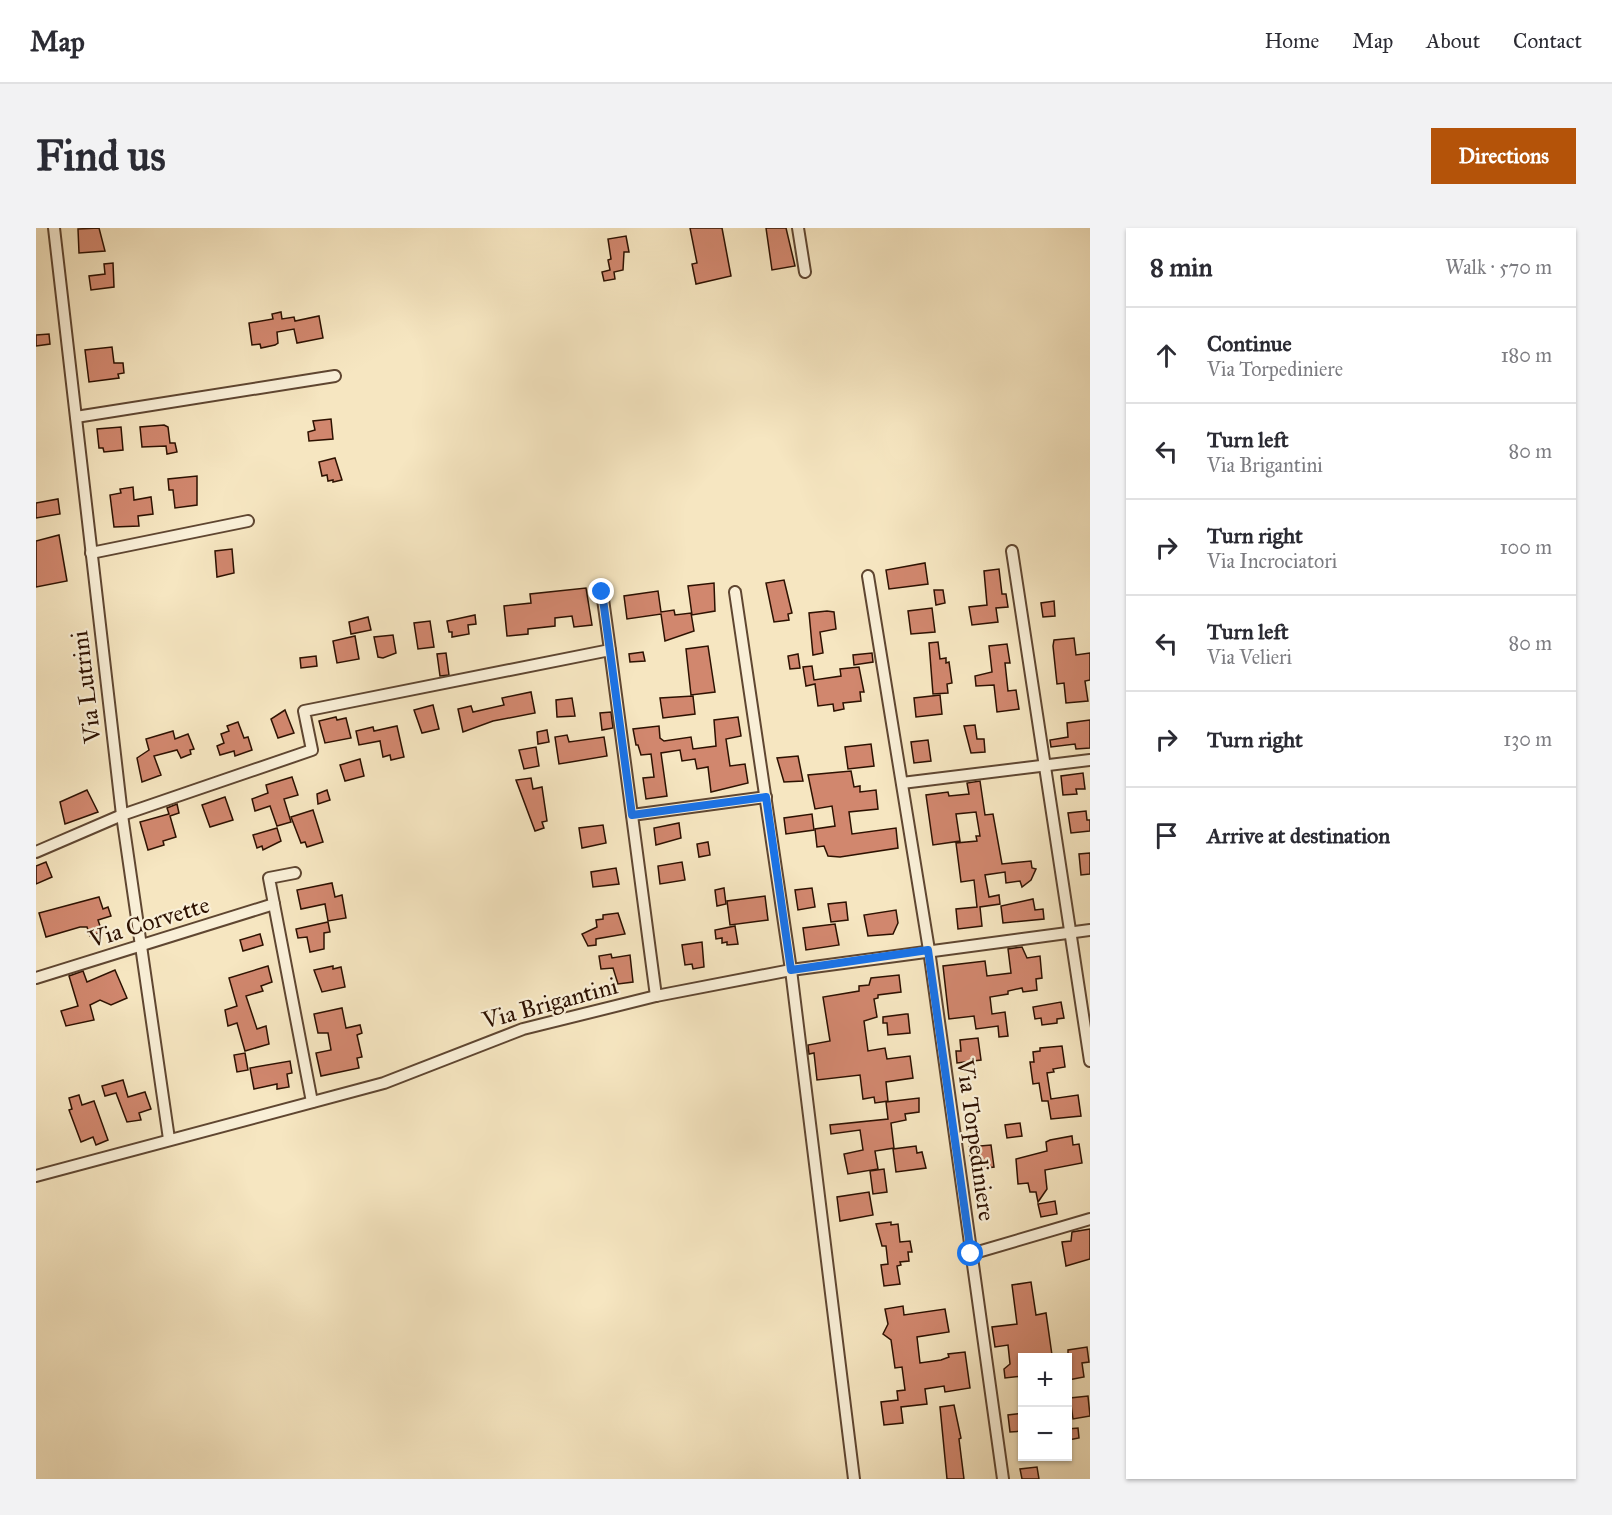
<!DOCTYPE html>
<html lang="en">
<head>
<meta charset="utf-8">
<style>
  :root { --surface:#fff; --page:#f2f2f3; --text:#2b2b33; --muted:#7c7c81; --line:#e1e1e2; --accent:#b45309 }
  body { margin:0; font-family:"IM FELL Great Primer",serif; background:var(--page); color:var(--text) }
  .controls { position:absolute; right:18px; bottom:18px; display:grid; overflow:hidden; border-radius:0px; box-shadow:0 2px 4px #0004 }
  .controls button { width:54px; height:54px; display:grid; place-items:center; padding:0; border:0; border-bottom:2px solid var(--line); background:var(--surface); color:var(--text); font:30px sans-serif }
  .stop { position:absolute; width:18px; height:18px; margin:-14px; border:4px solid #1a73e8; border-radius:50%; background:#fff }
  .stop.end { background:#1a73e8; border-color:#fff; box-shadow:0 2px 6px #0008 }
  .list { margin:0; padding:0; list-style:none }
  h2 { display:flex; justify-content:space-between; align-items:center; height:78px; margin:0; padding:0 24px; font-size:26px }
  h2 small { font-size:20px; font-weight:400; color:var(--muted) }
  .list li { display:grid; grid-template-columns:39px 1fr auto; gap:18px; align-items:center; box-sizing:border-box; height:96px; padding:0 24px; border-top:2px solid var(--line) }
  .list b { display:block; font-size:22px; white-space:nowrap }
  .list p { margin:0; font-size:20px; white-space:nowrap; color:var(--muted) }
  .list em { font-size:20px; font-style:normal; color:var(--muted) }
  .icon { flex:none; width:33px; height:33px; fill:none; stroke:currentColor; stroke-width:2; stroke-linecap:round; stroke-linejoin:round }
  .map { position:relative; flex:none; width:1054px; height:1251px; overflow:hidden; border-radius:0px }
  header { display:flex; align-items:center; gap:36px; box-sizing:border-box; height:84px; padding:0 30px; background:var(--surface); border-bottom:2px solid var(--line) }
  header strong { font-size:28px }
  nav { display:flex; gap:33px; margin-inline-start:auto; font-size:21px }
  .intro { display:flex; align-items:center; justify-content:space-between; box-sizing:border-box; height:144px; padding:0 36px }
  h1 { margin:0; font-size:42px }
  .button { padding:15px 27px; border-radius:0px; background:var(--accent); color:#fff; font-size:21px; font-weight:700 }
  main { display:flex; gap:36px; padding:0 36px }
  aside { flex:1; background:var(--surface); border-radius:0px; box-shadow:0 2px 4px #0004 }
  .map>svg:first-child { display:block }
  .building { fill:#d1876e; stroke:#2d1101; stroke-width:1.5 }
  .lines { fill:none; stroke-linecap:round; stroke-linejoin:round }
  .street-casing { stroke:#5f4631; stroke-width:14 }
  .street { stroke:#f9efd7; stroke-width:10 }
  .route { stroke:#1a73e8; stroke-width:8 }
  .labels { text-anchor:middle; dominant-baseline:central; stroke-width:4.5; stroke-linejoin:round; paint-order:stroke }
  .street-label { font-size:24px; fill:#2d1101; stroke:#f9efd7 }
</style>
</head>
<body>
<header>
<strong>Map</strong>
<nav><a>Home</a><a>Map</a><a>About</a><a>Contact</a></nav>
</header>
<div class="intro"><h1>Find us</h1><a class="button">Directions</a></div>
<main>
<div class="map">
<svg width="1054" height="1251" viewBox="0 0 1054 1251">
  <rect width="100%" height="100%" fill="#f6e6c1"/>
  <filter id="stains"><feTurbulence type="fractalNoise" baseFrequency=".00333" numOctaves="4"/><feColorMatrix values="0 0 0 0 .2 0 0 0 0 .09 0 0 0 0 .02 0 0 0 .5 -.17"/></filter>
  <radialGradient id="worn" r=".72"><stop offset=".6" stop-color="#630" stop-opacity="0"/><stop offset="1" stop-color="#630" stop-opacity=".3"/></radialGradient>
  <g class="building">
    <path d="M63,0L69,23L43,25L42,1Z"/>
    <path d="M654,0H686L695,48L660,56L656,36L661,35Z"/>
    <path d="M730,0H750L759,38L736,42Z"/>
    <path d="M590,8L593,24H588L587,42L578,44L579,51L568,53L566,44L574,42L572,32L575,31L572,11Z"/>
    <path d="M77,35L78,59L55,62L53,48L69,46L68,36Z"/>
    <path d="M245,84L246,91L258,89L259,93L283,88L287,110L261,115L258,101L241,104L242,115L239,117L225,120L224,116L216,117L213,95L237,91L236,86Z"/>
    <path d="M13,106L14,116L0,118V107Z"/>
    <path d="M76,119L78,135H87L88,145L82,146L83,150L53,154L49,122Z"/>
    <path d="M295,191L297,211L273,213L272,204L279,202L277,193Z"/>
    <path d="M128,197L132,199L134,215H139L141,224L131,226L130,218L106,219L104,199Z"/>
    <path d="M85,199L87,222L68,224L67,220H63L61,201Z"/>
    <path d="M299,230L306,252L297,254V252L292,253L291,247L286,248L283,234Z"/>
    <path d="M161,248V277L139,280L137,262H133L132,251Z"/>
    <path d="M97,259L98,272L115,269L117,286L102,288L103,298L78,299L74,267L85,265L84,261Z"/>
    <path d="M22,271L24,286L0,290V275Z"/>
    <path d="M23,307L31,353L0,359V313Z"/>
    <path d="M196,321L198,345L181,349L179,323Z"/>
    <path d="M889,335L892,356L853,361L850,342Z"/>
    <path d="M963,341L966,366H970L972,379L960,380L962,394L936,397L933,379L951,377L948,343Z"/>
    <path d="M748,352L756,385L752,386L753,392L738,394L730,355Z"/>
    <path d="M678,355L679,383L656,387L652,358Z"/>
    <path d="M550,360L556,397L538,399L536,388L519,390V398L492,401V406L471,408L468,378L495,375L494,366Z"/>
    <path d="M898,362H907L909,375L900,377Z"/>
    <path d="M622,363L625,384L638,382L639,387L655,385L658,403L629,413L625,386L591,391L588,368Z"/>
    <path d="M1018,373L1019,388L1007,389L1005,375Z"/>
    <path d="M896,380L899,404L875,406L872,383Z"/>
    <path d="M791,383L798,384L800,401L784,404L787,425L777,427L773,385Z"/>
    <path d="M439,387L440,396L432,397L433,406L416,409V404H413L411,393Z"/>
    <path d="M332,389L335,402L315,406L313,394Z"/>
    <path d="M394,393L398,419L382,421L378,395Z"/>
    <path d="M357,407L360,425L347,430L342,429L338,409Z"/>
    <path d="M319,408L323,431L301,435L297,413Z"/>
    <path d="M1038,410L1040,427L1054,425V452L1049,453L1052,473L1030,475L1028,455L1021,456L1017,418L1018,412Z"/>
    <path d="M902,414L904,431L910,430V435L913,434L916,455L911,456L912,465L897,466L893,415Z"/>
    <path d="M971,416L974,435H969L972,463L980,462L983,481L961,484L958,457L940,458L939,448L956,444L953,418Z"/>
    <path d="M672,418L679,464L655,467L650,421Z"/>
    <path d="M607,424L609,433L594,434L593,426Z"/>
    <path d="M410,425L413,447L404,448L401,426Z"/>
    <path d="M836,425L837,434L818,437L817,427Z"/>
    <path d="M762,426L764,440L754,441L752,428Z"/>
    <path d="M280,428L281,438L265,440L264,430Z"/>
    <path d="M776,438L778,452L805,448L804,441L823,439L828,464H824L825,473L807,475L808,481L798,483L797,476L782,478L779,456L770,458L767,439Z"/>
    <path d="M495,464L499,485L457,493L427,504L422,481L435,478L437,484L468,477L466,470Z"/>
    <path d="M904,467L906,486L880,489L878,470Z"/>
    <path d="M657,468L659,486L627,490L624,470Z"/>
    <path d="M536,470L539,488L521,489L520,472Z"/>
    <path d="M397,477L403,501L386,505L378,482Z"/>
    <path d="M249,482L258,505L242,510L235,491Z"/>
    <path d="M575,484L577,500L566,502L564,485Z"/>
    <path d="M300,489L301,492L310,490L315,510L289,515L283,493Z"/>
    <path d="M702,489L705,508L690,511L694,538L709,536L712,555L675,564L672,539L661,541L659,531L646,533L644,522L625,525L631,568L610,571L607,550L618,549L615,526L605,527L602,517H600L597,501L623,498L624,510L628,513L655,509L657,521L680,518L678,492Z"/>
    <path d="M1054,492V520L1040,521L1039,516L1015,519L1014,512L1032,509L1031,495Z"/>
    <path d="M202,494L208,510L212,509L216,522L199,528L198,523L184,527L181,518L188,515L185,506L193,503L191,498Z"/>
    <path d="M939,497L941,511H948L949,524L935,525L928,498Z"/>
    <path d="M361,498L368,529L355,532L354,527L347,529L344,513L323,517L320,503L337,499L338,503Z"/>
    <path d="M511,502L513,514L502,516L501,504Z"/>
    <path d="M137,503L139,511L152,506L158,521L154,522L155,526L145,530L141,522L118,528L125,547L106,554L101,530L113,522L110,511Z"/>
    <path d="M531,507L533,514L568,509L571,528L523,536L519,509Z"/>
    <path d="M892,512L895,533L878,535L875,514Z"/>
    <path d="M835,516L838,538L812,541L809,519Z"/>
    <path d="M500,519L503,538L488,541L483,522Z"/>
    <path d="M762,528L767,553L748,554L741,530Z"/>
    <path d="M324,531L328,548L309,553L304,537Z"/>
    <path d="M815,543L818,559L824,558V564L840,562L842,581L813,584L816,606L860,600L862,620L804,629L792,628L788,618L781,619L779,601L799,598L796,578L779,581L772,547Z"/>
    <path d="M1047,545L1049,561H1040L1041,566L1027,567L1025,548Z"/>
    <path d="M256,549L262,567L248,571L255,594L241,598L234,578L219,583L216,571L232,565L230,557Z"/>
    <path d="M495,550L497,561L506,559L511,593L506,594L508,600L499,603L480,552Z"/>
    <path d="M944,553L949,587L957,586L966,636L995,633L996,640L1000,641L995,652L986,659L984,653L970,655L969,644L949,647L953,669L963,667L964,676L944,679L946,698L922,701L920,681L941,679L938,652L925,654L920,615L941,613L940,608H944L940,584L920,586L924,613L897,617L890,567L912,564L913,568L933,566L931,555Z"/>
    <path d="M51,562L62,584L29,596L24,574Z"/>
    <path d="M291,562L294,572L282,576L281,566Z"/>
    <path d="M189,569L197,592L174,599L166,577Z"/>
    <path d="M141,576L143,585L134,588L140,609L127,613L128,617L112,622L104,594L133,586L131,580Z"/>
    <path d="M277,582L287,614L271,619L269,614L265,615L255,589Z"/>
    <path d="M1050,583L1051,592H1054V603L1035,605L1032,585Z"/>
    <path d="M776,586L778,602L750,606L748,590Z"/>
    <path d="M643,595L645,610L620,617L618,600Z"/>
    <path d="M567,597L570,615L546,620L543,600Z"/>
    <path d="M241,600L245,613L227,622L226,618L221,620L217,607Z"/>
    <path d="M672,614L674,627L663,629L661,616Z"/>
    <path d="M1054,625V646L1045,647L1043,626Z"/>
    <path d="M10,634L16,649L0,656V638Z"/>
    <path d="M646,634L649,652L624,656L622,638Z"/>
    <path d="M580,640L583,656L557,659L555,644Z"/>
    <path d="M296,655L299,669L306,667L310,690L292,693L289,676L265,681L261,662Z"/>
    <path d="M688,660L690,676L681,678L679,662Z"/>
    <path d="M776,660L779,679L762,682L759,662Z"/>
    <path d="M729,668L732,692L694,697L691,673Z"/>
    <path d="M63,669L67,681L72,679L75,688L62,692L66,704L54,708L51,699H44L10,709L3,685Z"/>
    <path d="M997,671L999,682L1007,681L1008,691L967,695L965,678Z"/>
    <path d="M810,674L812,692L795,694L792,676Z"/>
    <path d="M860,682L862,695L857,706L832,708L828,687Z"/>
    <path d="M582,685L589,706L560,711V717L552,718L546,706L561,699L560,692L567,691V687Z"/>
    <path d="M292,694L294,704L288,705V721L274,724L271,709L262,710L260,701Z"/>
    <path d="M799,696L803,717L770,722L767,700Z"/>
    <path d="M699,698L702,716L691,717V714L686,715V710L680,711L679,702Z"/>
    <path d="M224,706L227,717L207,723L204,712Z"/>
    <path d="M666,714L668,739L657,741L656,736L649,737L646,717Z"/>
    <path d="M986,719L991,730L1004,728L1006,750L1000,751L1001,762L987,764L986,760L972,763V766L954,769L956,786L969,784L972,808L963,809L962,798L940,801L938,788L913,791L907,738L949,733L951,748L975,745L972,721Z"/>
    <path d="M575,726L576,730L594,727L597,754L582,756L577,740L565,741L563,728Z"/>
    <path d="M232,738L236,754L225,758L227,763L210,768L221,801L230,798L233,816L209,823L201,795L192,798L189,782L201,778L193,750Z"/>
    <path d="M297,738V741L305,739L309,759L286,764L278,742Z"/>
    <path d="M79,742L91,770L75,777L64,772L54,777L58,792L30,798L25,783L42,778L33,748L47,743L51,754Z"/>
    <path d="M863,747L865,764L842,767V770L838,771L841,789L828,793L832,823L849,820L851,831L874,828L877,850L850,854L852,873L839,875L838,869L827,871L824,847L781,852L778,825L773,826L772,817L794,813L787,769L823,763V758L833,757L835,750Z"/>
    <path d="M1025,774L1028,790L1021,791V795L1006,797L1005,790L999,791L997,779Z"/>
    <path d="M306,780L310,800L324,797L326,805L321,807L326,829L321,830L323,840L285,848L280,825L295,822L292,805H282L278,786Z"/>
    <path d="M870,786H872L874,805L852,807L851,795H847V789Z"/>
    <path d="M942,810L945,832L921,835L920,823H925L924,812Z"/>
    <path d="M1026,818L1029,839L1017,841L1018,844L1011,845L1015,871L1042,867L1045,888L1015,891L1012,873H1006L1003,855L997,856L994,834H998L997,824L1004,823V820Z"/>
    <path d="M209,825L212,842L201,844L198,827Z"/>
    <path d="M254,833L256,845L251,846L253,859L241,861V856L218,861L214,840Z"/>
    <path d="M87,852L92,869L109,864L115,881L103,885L105,892L91,894L80,865L69,868L66,858Z"/>
    <path d="M43,867L46,877L58,873L72,912L60,917L57,909L45,914L33,882L36,881L33,870Z"/>
    <path d="M883,870V884L869,886L870,892L855,895L858,920L839,923L842,941L812,946L808,926L827,922L824,902L795,906L794,897L852,891L850,874Z"/>
    <path d="M984,895L986,908L971,910L969,897Z"/>
    <path d="M1036,908L1037,917L1043,916L1046,935L1009,942L1011,961L1002,974L1000,964H994L992,955L982,956L980,931L1011,923L1010,914L1014,912Z"/>
    <path d="M955,917L958,939L936,942L933,919Z"/>
    <path d="M880,918L881,925L886,924L890,940L860,944L857,921Z"/>
    <path d="M848,941L851,964L837,966L834,943Z"/>
    <path d="M833,964L837,987L804,993L801,969Z"/>
    <path d="M1019,973L1021,986L1005,989L1002,976Z"/>
    <path d="M855,994V997L862,996L864,1014L874,1013L876,1024H872L873,1033L864,1034L865,1037L861,1038L864,1056L848,1058L845,1037L852,1036L850,1018H846L840,996Z"/>
    <path d="M1054,1001V1031L1030,1038L1026,1014L1035,1013L1036,1004Z"/>
    <path d="M995,1054L1000,1087L1010,1085L1016,1127L987,1130V1148L969,1150L968,1141L974,1136L972,1117L959,1119L956,1099L981,1096L976,1057Z"/>
    <path d="M867,1078L868,1087L909,1081L913,1104L881,1109L884,1135L905,1132L913,1129L912,1126L929,1124L934,1160L909,1164L908,1158L889,1161L891,1176L865,1179L867,1195L848,1197L845,1174L862,1172L861,1163L869,1162L866,1139L859,1140L855,1112L847,1106L852,1096L849,1081Z"/>
    <path d="M1051,1119L1053,1134L1046,1135L1048,1149L1032,1152V1122Z"/>
    <path d="M1052,1168L1054,1188L1037,1191L1034,1170Z"/>
    <path d="M918,1177L925,1210L923,1211L928,1251H911L904,1179Z"/>
    <path d="M987,1185V1203L974,1204L972,1187Z"/>
    <path d="M1042,1200L1043,1210L1032,1212V1201Z"/>
    <path d="M1001,1239L1003,1251H986L984,1241Z"/>
  </g>
  <g class="lines">
    <defs>
      <g id="street">
        <path d="M18,0L86,587L133,911"/>
        <path d="M762,0L769,44"/>
        <path d="M40,189L299,148"/>
        <path d="M976,323L1054,833"/>
        <path d="M55,325L212,293"/>
        <path d="M832,348L893,722L967,1251"/>
        <path d="M566,364L574,422"/>
        <path d="M699,364L755,742L818,1251"/>
        <path d="M866,555L1054,532"/>
        <path d="M596,587L730,569"/>
        <path d="M0,624L86,587L276,522L268,483L574,422L620,768"/>
        <path d="M259,645L233,650L276,874"/>
        <path d="M0,750L238,676"/>
        <path d="M0,948L348,855L487,801L620,768L755,742L1054,702"/>
        <path d="M935,1026L1054,991"/>
      </g>
    </defs>
    <use href="#street" class="street-casing"/>
    <use href="#street" class="street"/>
  </g>
  <g class="lines">
    <path class="route" d="M566,364L596,587L730,569L755,742L892,722L935,1026"/>
  </g>
  <g class="labels">
    <g class="street-label">
      <text transform="translate(50 459) rotate(-97)">Via Lutrini</text>
      <text transform="translate(113 694) rotate(-17)">Via Corvette</text>
      <text transform="translate(514 775) rotate(-15)">Via Brigantini</text>
      <text transform="translate(940 912) rotate(82)">Via Torpediniere</text>
    </g>
  </g>
  <rect width="100%" height="100%" filter="url(#stains)"/>
  <rect width="100%" height="100%" fill="url(#worn)"/>
</svg>
<div class="controls">
<button>+</button>
<button>−</button>
</div>
<div class="stop" style="left:935px;top:1026px"></div>
<div class="stop end" style="left:566px;top:364px"></div>
</div>
<aside>
<h2>8 min<small>Walk · 570 m</small></h2>
<ul class="list">
<li><svg class="icon" aria-label="ahead" viewBox="0 0 24 24"><path d="M12 20V5M6 11l6-6 6 6"/></svg><div><b>Continue</b><p>Via Torpediniere</p></div><em>180 m</em></li>
<li><svg class="icon" aria-label="left" viewBox="0 0 24 24"><path d="M17 20v-9H6M10 6l-5 5 5 5"/></svg><div><b>Turn left</b><p>Via Brigantini</p></div><em>80 m</em></li>
<li><svg class="icon" aria-label="right" viewBox="0 0 24 24"><path d="M7 20v-9h11M14 6l5 5-5 5"/></svg><div><b>Turn right</b><p>Via Incrociatori</p></div><em>100 m</em></li>
<li><svg class="icon" aria-label="left" viewBox="0 0 24 24"><path d="M17 20v-9H6M10 6l-5 5 5 5"/></svg><div><b>Turn left</b><p>Via Velieri</p></div><em>80 m</em></li>
<li><svg class="icon" aria-label="right" viewBox="0 0 24 24"><path d="M7 20v-9h11M14 6l5 5-5 5"/></svg><div><b>Turn right</b></div><em>130 m</em></li>
<li><svg class="icon" aria-label="arrive" viewBox="0 0 24 24"><path d="M6 21V4h12l-3 4 3 4H6"/></svg><div><b>Arrive at destination</b></div></li>
</ul>
</aside>
</main>
</body>
</html>
